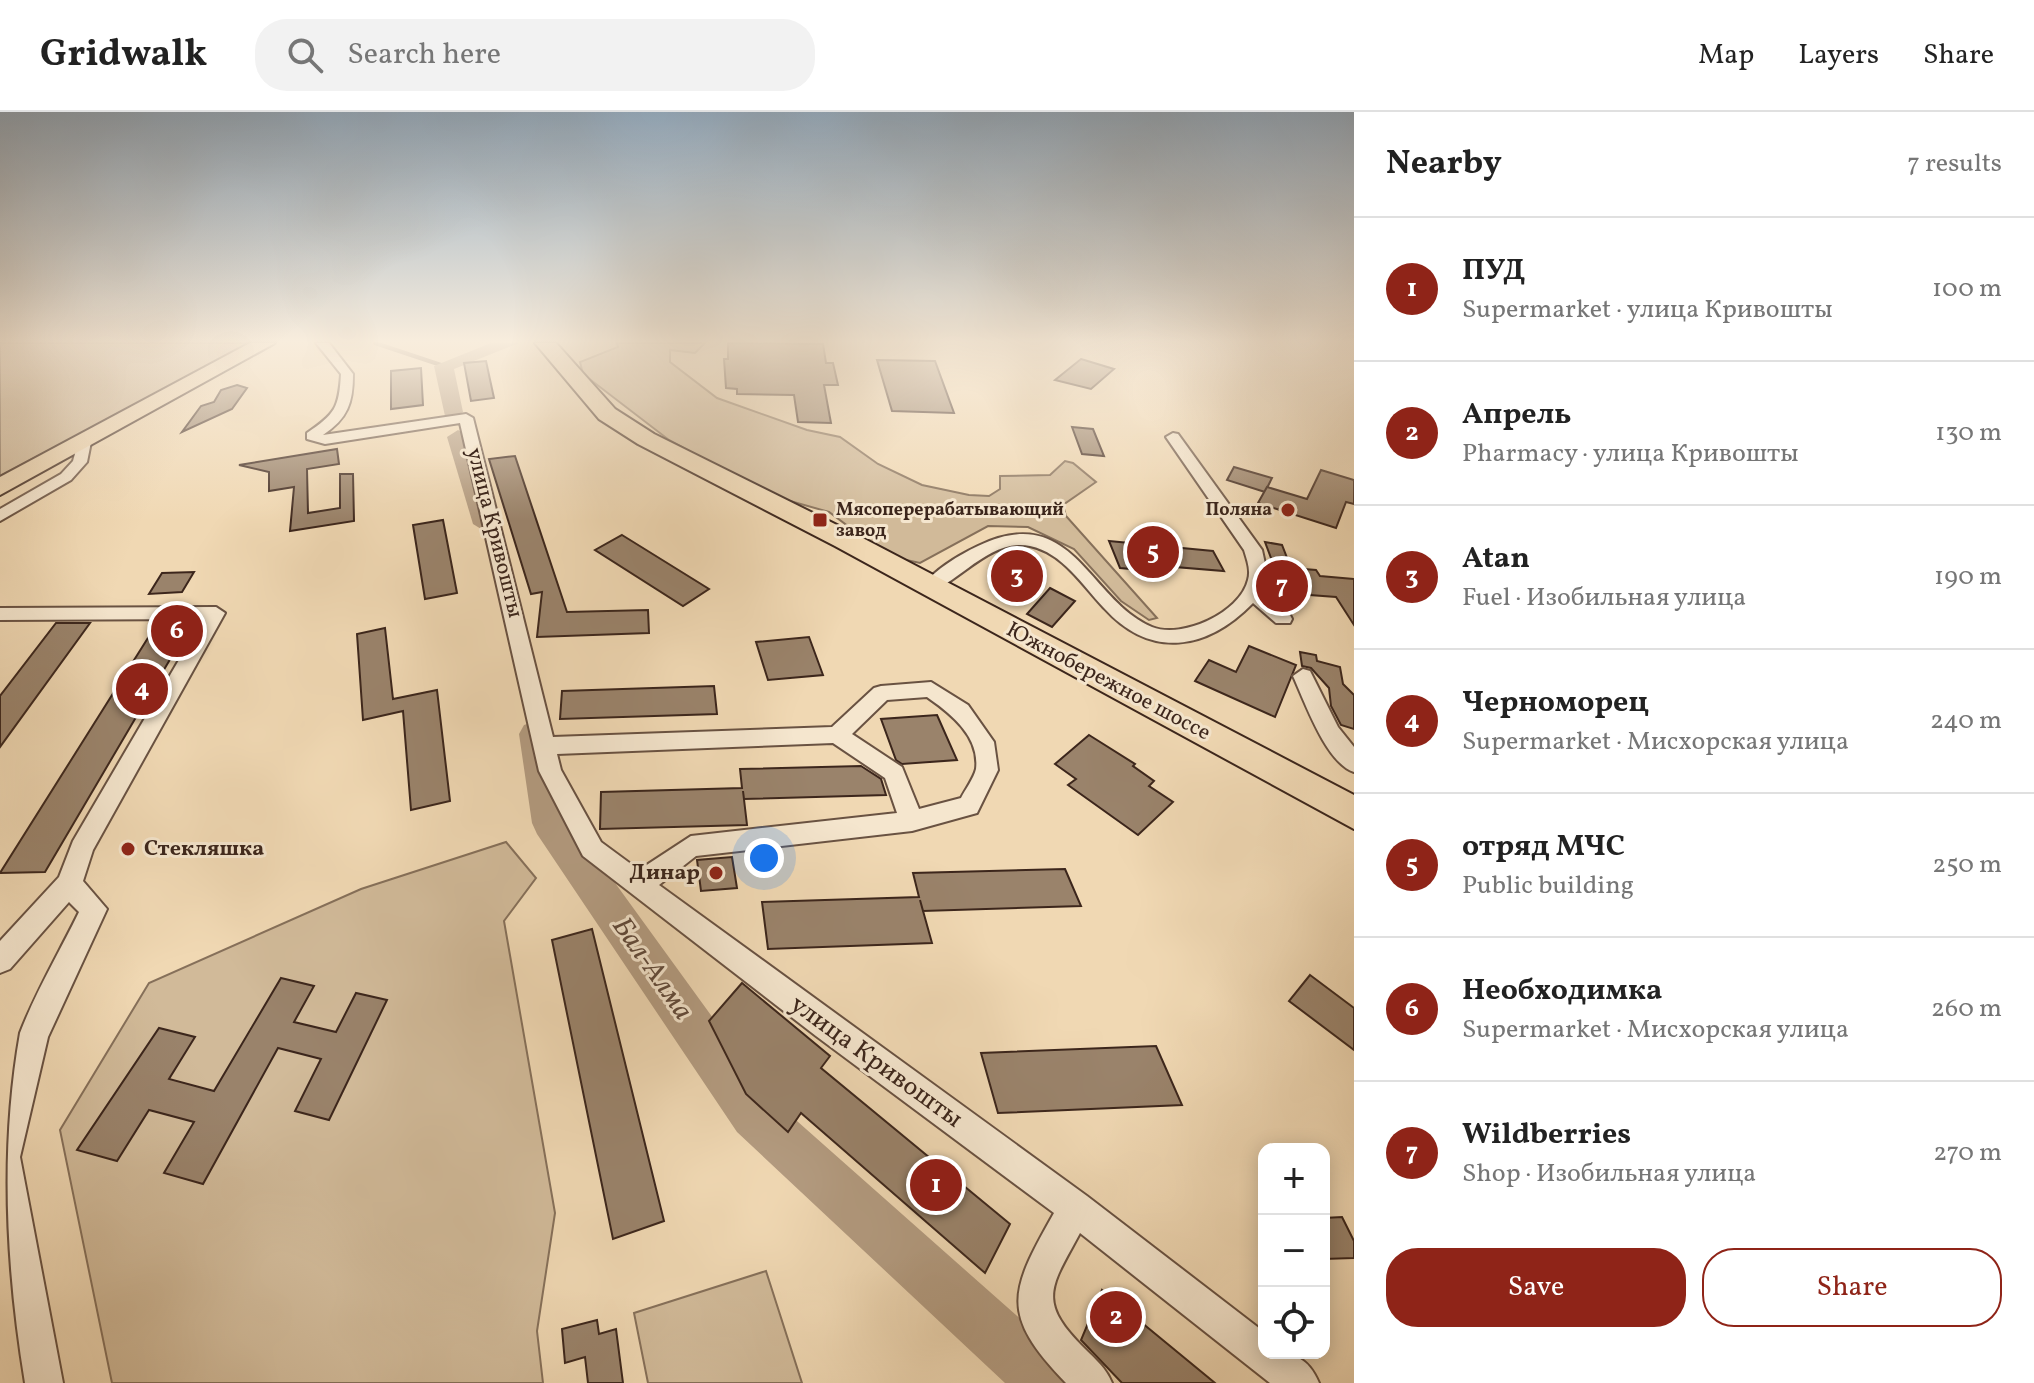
<!DOCTYPE html>
<html lang="en">
<head>
<meta charset="utf-8">
<style>
  :root { --surface:#fff; --page:#f2f2f2; --text:#222; --muted:#767676; --line:#e0e0e0; --accent:#8f2418 }
  body { margin:0; font-family:Vollkorn,serif; background:var(--page); color:var(--text) }
  .controls { position:absolute; right:24px; bottom:24px; display:grid; overflow:hidden; border-radius:16px; box-shadow:0 4px 20px #0003 }
  .controls button { width:72px; height:72px; display:grid; place-items:center; padding:0; border:0; border-bottom:2px solid var(--line); background:var(--surface); color:var(--text); font:40px sans-serif }
  .you { position:absolute; left:764px; top:746px; width:28px; height:28px; margin:-20px; border:6px solid #fff; border-radius:50%; background:#1a73e8; box-shadow:0 0 0 12px #1a73e833 }
  .badge { display:grid; place-items:center; width:52px; height:52px; border-radius:50%; background:var(--accent); color:#fff; font-size:26px; font-weight:700 }
  .pin { position:absolute; translate:-50% -50%; border:4px solid #fff; box-shadow:0 2px 8px #0006 }
  .list { margin:0; padding:0; list-style:none }
  h2 { display:flex; justify-content:space-between; align-items:center; height:104px; margin:0; padding:0 32px; font-size:34px }
  h2 small { font-size:26px; font-weight:400; color:var(--muted) }
  .list li { display:grid; grid-template-columns:52px 1fr auto; gap:24px; align-items:center; box-sizing:border-box; height:144px; padding:0 32px; border-top:2px solid var(--line) }
  .list b { display:block; font-size:30px; white-space:nowrap }
  .list p { margin:0; font-size:26px; white-space:nowrap; color:var(--muted) }
  .list em { font-size:26px; font-style:normal; color:var(--muted) }
  .actions { display:flex; gap:16px; padding:24px 32px }
  .actions a { flex:1; padding:18px 0; border:2px solid var(--accent); border-radius:32px; text-align:center; font-size:28px; color:var(--accent) }
  .actions .main { background:var(--accent); color:#fff }
  .icon { flex:none; width:44px; height:44px; fill:none; stroke:currentColor; stroke-width:2; stroke-linecap:round; stroke-linejoin:round }
  .map { position:relative; flex:none; width:1354px; height:1271px; overflow:hidden }
  header { display:flex; align-items:center; gap:48px; box-sizing:border-box; height:112px; padding:0 40px; background:var(--surface); border-bottom:2px solid var(--line) }
  header strong { font-size:38px }
  nav { display:flex; gap:44px; margin-inline-start:auto; font-size:28px }
  .search { width:560px; height:72px; background:var(--page); display:flex; align-items:center; gap:20px; box-sizing:border-box; padding:0 28px; border-radius:32px; color:var(--muted); font-size:30px }
  main { display:flex }
  aside { flex:1; background:var(--surface) }
  .map>svg:first-child { display:block }
  .green { fill:#d1ba99; stroke:#86705a; stroke-width:2 }
  .lines { fill:none; stroke-linecap:round; stroke-linejoin:round }
  .stream { stroke:#836c58; stroke-width:4 }
  .river { fill:#b39b80; fill-rule:evenodd }
  .building { fill:#9a836b; stroke:#3c261c; stroke-width:2 }
  .minor-casing { stroke:#695242; stroke-width:4 }
  .trunk-casing { stroke:#3c261c; stroke-width:4 }
  .minor { fill:#f5e6ce; fill-rule:evenodd }
  .trunk { fill:#f0d8b3; fill-rule:evenodd }
  .poi-dot { fill:#8f2418; stroke:#f5e6ce; stroke-width:3 }
  .labels { text-anchor:middle; dominant-baseline:central; stroke-width:6; stroke-linejoin:round; paint-order:stroke }
  .far-poi-label { font-size:18px; font-weight:bold; fill:#3c261c; stroke:#f5e6ce; text-anchor:start }
  .street-label { font-size:22px; fill:#3c261c; stroke:#f5e6ce }
  .poi-label { font-size:22px; font-weight:bold; fill:#3c261c; stroke:#f5e6ce; text-anchor:start }
  .near-street-label { font-size:26px; fill:#3c261c; stroke:#f5e6ce }
  .near-water-label { font-size:28px; font-style:italic; fill:#60493a; stroke:#f5e6ce }
</style>
</head>
<body>
<header>
<strong>Gridwalk</strong>
<div class="search"><svg class="icon" aria-label="search" viewBox="0 0 24 24"><circle cx="10" cy="10" r="6"/><path d="M15 15l6 6"/></svg>Search here</div>
<nav><a>Map</a><a>Layers</a><a>Share</a></nav>
</header>
<main>
<div class="map">
<svg width="1354" height="1271" viewBox="0 0 1354 1271">
  <rect width="100%" height="100%" fill="#f0d8b3"/>
  <filter id="stains"><feTurbulence type="fractalNoise" baseFrequency=".0025" numOctaves="4"/><feColorMatrix values="0 0 0 0 .2 0 0 0 0 .09 0 0 0 0 .02 0 0 0 .5 -.17"/></filter>
  <radialGradient id="worn" r=".72"><stop offset=".6" stop-color="#630" stop-opacity="0"/><stop offset="1" stop-color="#630" stop-opacity=".3"/></radialGradient>
  <g class="green">
    <path d="M0,231H254L0,364Z"/>
    <path d="M617,231H705L695,241L670,238V250L717,286L807,318L840,325L878,352L922,373L969,383L989,384L1000,377V364L1050,363L1065,349L1073,351L1096,370L1063,393L1066,404L1157,506L1149,508L1121,489L1074,437L1028,415L988,414L920,451L888,444L829,400L769,383L669,328L583,262L580,250L618,235Z"/>
    <path d="M506,730L536,766L504,809L555,1101L537,1219L543,1271H112L60,1018L149,871L361,777Z"/>
    <path d="M766,1159L802,1271H648L634,1201Z"/>
  </g>
  <g class="lines">
    <path class="stream" d="M375,231L444,254"/>
    <g class="river">
      <path d="M491,231H519L454,257L463,300L452,306L445,304L434,254Z"/>
      <path d="M458,318L469,325L499,412L495,417L486,420L473,412L447,325Z"/>
      <path d="M536,609L548,613L553,622L568,706L771,986L1069,1250L1077,1271H1005L737,1020L537,722L532,711L519,622L524,613Z"/>
    </g>
  </g>
  <g class="building">
    <path d="M728,231L823,232L826,251H833L838,273H824L831,311L798,310L794,283L737,282V277L726,276L724,247H728Z"/>
    <path d="M1081,247L1114,257L1091,277L1055,268Z"/>
    <path d="M877,248L935,249L954,301L892,299Z"/>
    <path d="M486,249L494,286L471,289L464,251Z"/>
    <path d="M421,256L423,293L391,297V259Z"/>
    <path d="M237,273L247,276L232,297L182,320L201,294L214,290L221,278Z"/>
    <path d="M1072,315L1093,317L1104,344L1082,342Z"/>
    <path d="M337,337L339,352L307,357L308,401L340,396V362H353L354,409L290,419L294,375L269,379V360L239,353Z"/>
    <path d="M515,344L567,500L648,498L649,521L537,525L542,480L531,482L489,347Z"/>
    <path d="M1234,355L1272,366L1265,380L1227,368Z"/>
    <path d="M1321,358L1354,368V392L1346,390L1336,416L1258,391L1267,375L1307,387Z"/>
    <path d="M443,408L457,481L425,487L413,413Z"/>
    <path d="M622,423L709,477L683,494L595,438Z"/>
    <path d="M1109,429L1213,439L1224,459L1162,454L1165,460L1120,456Z"/>
    <path d="M1265,430L1282,433L1291,456L1316,458L1320,464L1354,467V513L1336,485L1283,481L1270,459L1268,454H1274Z"/>
    <path d="M194,460L182,480L149,482L162,461Z"/>
    <path d="M1050,476L1075,489L1052,515L1027,502Z"/>
    <path d="M158,510H192L45,760L0,761Z"/>
    <path d="M56,511H90L0,635V584Z"/>
    <path d="M385,516L393,587L437,578L450,689L411,698L403,599L363,608L357,522Z"/>
    <path d="M809,525L823,563L768,568L756,530Z"/>
    <path d="M1249,534L1296,553L1275,605L1195,569L1209,548L1236,560Z"/>
    <path d="M1300,540L1316,543L1317,549L1340,555L1343,572L1354,583V617L1341,613L1331,594L1329,576L1311,556L1302,554Z"/>
    <path d="M714,574L717,602L560,607L562,579Z"/>
    <path d="M937,603L957,648L902,652L896,648L881,607Z"/>
    <path d="M1089,623L1135,652L1133,654L1154,669L1149,674L1173,690L1138,723L1068,673L1076,667L1055,652Z"/>
    <path d="M861,654L881,667L886,683L744,687L743,679L747,713L600,717L601,680L742,676L740,657Z"/>
    <path d="M732,745L737,776L701,779L697,748Z"/>
    <path d="M1065,757L1081,794L923,799L920,788L932,831L768,837L762,790L919,785L913,761Z"/>
    <path d="M592,817L664,1109L613,1127L552,828Z"/>
    <path d="M1310,863L1354,896V938L1289,889Z"/>
    <path d="M281,866L314,874L294,910L336,920L356,881L387,888L329,1008L295,999L321,947L278,936L203,1072L164,1061L194,1010L149,998L117,1049L77,1038L159,916L195,925L169,967L214,979Z"/>
    <path d="M742,871L830,944L821,956L1010,1112L985,1161L801,1001L788,1020L746,982L709,909Z"/>
    <path d="M1156,934L1182,993L998,1001L981,941Z"/>
    <path d="M1342,1105L1354,1129V1146L1324,1147V1106Z"/>
    <path d="M1102,1178L1215,1271H1122L1081,1228Z"/>
    <path d="M597,1208L599,1222L616,1217L623,1271H588L585,1245L565,1251L562,1217Z"/>
  </g>
  <g class="lines">
    <defs>
      <g id="minor">
        <path d="M316,231H329L353,262C353,291 348,306 323,323L466,302L473,306L553,625L832,615L874,576L881,574L931,570L968,593L994,630L998,658L977,701L912,719L696,744L659,773L1087,1084L1264,1220V1241C1292,1241 1307,1243 1319,1271H1270L1080,1121C1051,1175 1036,1189 1085,1237C1096,1248 1106,1256 1112,1271H1066C999,1202 1010,1179 1054,1101L816,924L583,744L539,659L460,311L325,332L307,327V321C335,302 339,296 341,262ZM927,585C950,601 980,624 976,657C974,666 965,678 961,686L919,697L902,655L852,622L887,588ZM833,631L885,666L897,701L691,724L639,758L601,730L561,658L557,642Z"/>
        <path d="M1173,321L1178,322L1262,438L1267,461L1262,479L1290,503L1292,507L1290,511H1276L1253,491C1207,538 1151,548 1104,496C1082,473 1063,441 1030,434C986,425 950,483 926,477L923,473C936,457 959,443 978,434C1073,388 1088,488 1152,515C1182,527 1240,501 1248,468C1251,458 1247,448 1244,438L1166,325Z"/>
        <path d="M79,327L91,330L87,350L71,368L0,409V397L61,362L73,349Z"/>
        <path d="M216,495L225,501L93,738L83,769L107,797L48,925L20,1045L63,1271H25C6,1156 0,1034 20,921C36,879 60,839 79,800L69,790L10,857L0,861V829L59,765L73,729L203,507L0,508V496Z"/>
        <path d="M1303,557L1310,559L1338,615L1354,635V660C1326,651 1305,590 1293,564Z"/>
      </g>
      <g id="trunk">
        <path d="M250,231H275L0,383V365Z"/>
        <path d="M535,231H556L615,297L654,322L855,422L1354,683V717L835,434L638,332L599,307Z"/>
      </g>
    </defs>
    <use href="#minor" class="minor-casing"/>
    <use href="#trunk" class="trunk-casing"/>
    <use href="#minor" class="minor"/>
    <use href="#trunk" class="trunk"/>
  </g>
  <linearGradient id="sky" x2="0" y2="1"><stop stop-color="#93aabe"/><stop offset="0.56" stop-color="#f8eddd"/><stop offset="1" stop-color="#f8eddd" stop-opacity="0"/></linearGradient>
  <rect width="1354" height="409" fill="url(#sky)"/>
  <g class="poi-dot">
    <circle cx="1288" cy="398" r="8"/>
    <rect x="812" y="400" width="16" height="16" rx="4"/>
    <circle cx="128" cy="737" r="8"/>
    <circle cx="716" cy="761" r="8"/>
  </g>
  <g class="labels">
    <g class="far-poi-label">
      <text x="836" y="398">Мясоперерабатывающий<tspan x="836" dy="21">завод</tspan></text>
      <text x="1272" y="398" text-anchor="end">Поляна</text>
    </g>
    <g class="street-label">
      <text transform="translate(494 421) rotate(76)">улица Кривошты</text>
      <text transform="translate(1108 570) rotate(28)">Южнобережное шоссе</text>
    </g>
    <g class="poi-label">
      <text x="144" y="737">Стекляшка</text>
      <text x="700" y="761" text-anchor="end">Динар</text>
    </g>
    <g class="near-street-label">
      <text transform="translate(876 950) rotate(36)">улица Кривошты</text>
    </g>
    <g class="near-water-label">
      <text transform="translate(652 857) rotate(55)">Бал-Алма</text>
    </g>
  </g>
  <rect width="100%" height="100%" filter="url(#stains)"/>
  <rect width="100%" height="100%" fill="url(#worn)"/>
</svg>
<div class="controls">
<button>+</button>
<button>−</button>
<button><svg class="icon" aria-label="locate" viewBox="0 0 24 24"><circle cx="12" cy="12" r="6"/><path d="M12 2v4M12 18v4M2 12h4M18 12h4"/></svg></button>
</div>
<div class="you"></div>
<div class="pin badge" style="left:936px;top:1073px">1</div>
<div class="pin badge" style="left:1116px;top:1205px">2</div>
<div class="pin badge" style="left:1017px;top:464px">3</div>
<div class="pin badge" style="left:142px;top:577px">4</div>
<div class="pin badge" style="left:1153px;top:440px">5</div>
<div class="pin badge" style="left:177px;top:519px">6</div>
<div class="pin badge" style="left:1282px;top:474px">7</div>
</div>
<aside>
<h2>Nearby<small>7 results</small></h2>
<ul class="list">
<li><span class="badge">1</span><div><b>ПУД</b><p>Supermarket · улица Кривошты</p></div><em>100 m</em></li>
<li><span class="badge">2</span><div><b>Апрель</b><p>Pharmacy · улица Кривошты</p></div><em>130 m</em></li>
<li><span class="badge">3</span><div><b>Atan</b><p>Fuel · Изобильная улица</p></div><em>190 m</em></li>
<li><span class="badge">4</span><div><b>Черноморец</b><p>Supermarket · Мисхорская улица</p></div><em>240 m</em></li>
<li><span class="badge">5</span><div><b>отряд МЧС</b><p>Public building</p></div><em>250 m</em></li>
<li><span class="badge">6</span><div><b>Необходимка</b><p>Supermarket · Мисхорская улица</p></div><em>260 m</em></li>
<li><span class="badge">7</span><div><b>Wildberries</b><p>Shop · Изобильная улица</p></div><em>270 m</em></li>
</ul>
<div class="actions"><a class="main">Save</a><a>Share</a></div>
</aside>
</main>
</body>
</html>
